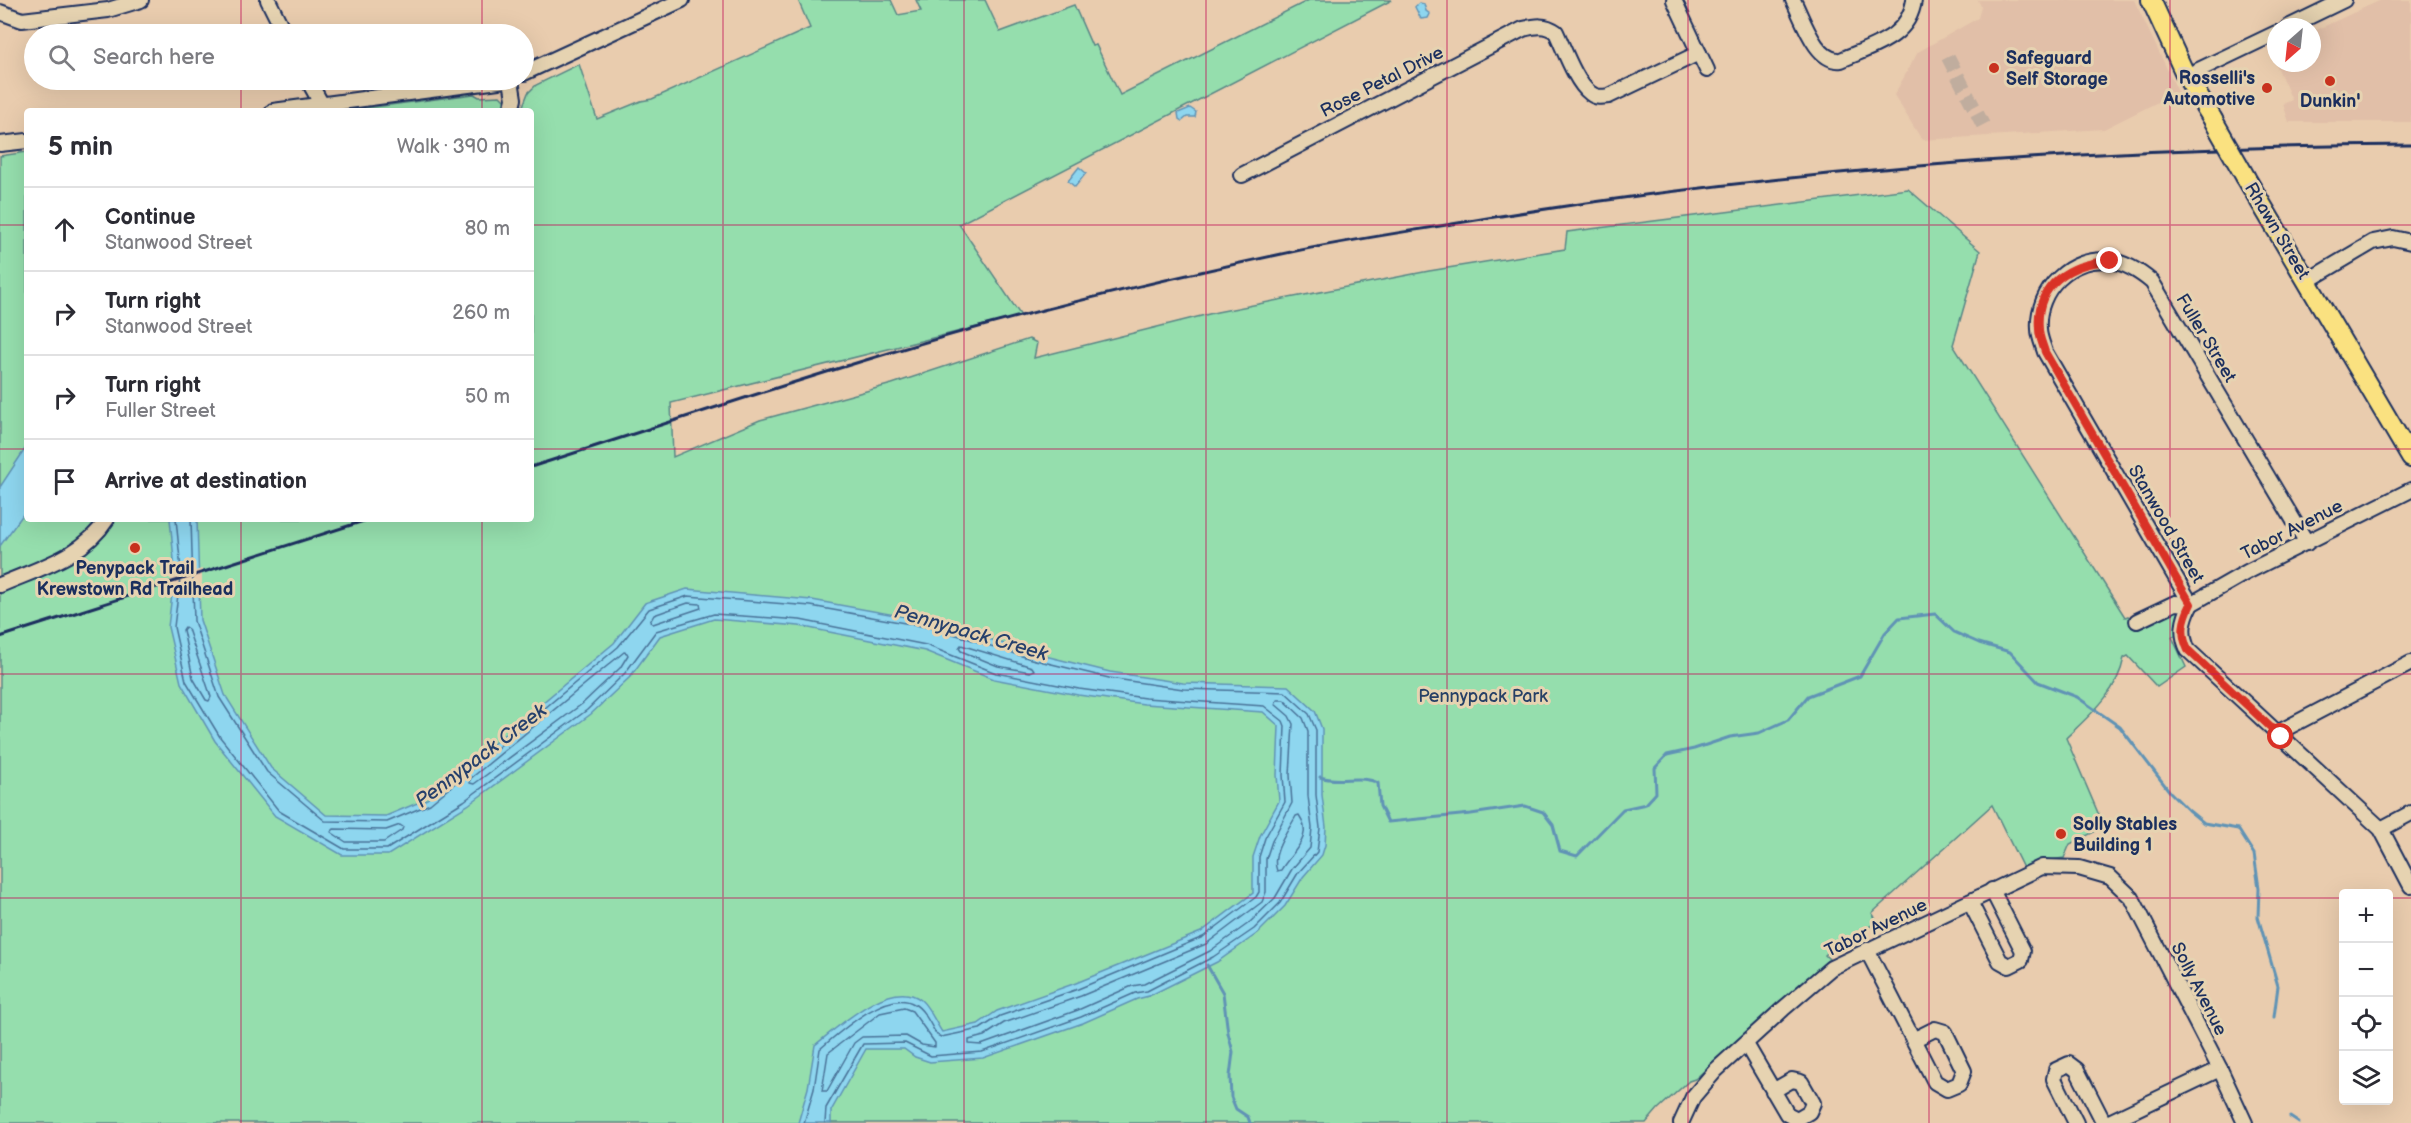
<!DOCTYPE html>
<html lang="en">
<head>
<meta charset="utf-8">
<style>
  :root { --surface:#fff; --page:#f7f7f7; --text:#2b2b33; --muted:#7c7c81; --line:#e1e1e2 }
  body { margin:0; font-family:"Balsamiq Sans",sans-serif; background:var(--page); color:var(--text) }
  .controls { position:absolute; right:18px; bottom:18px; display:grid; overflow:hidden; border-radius:6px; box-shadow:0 6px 24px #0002 }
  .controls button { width:54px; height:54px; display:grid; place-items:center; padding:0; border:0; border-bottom:2px solid var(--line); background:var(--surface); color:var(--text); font:30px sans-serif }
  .compass { position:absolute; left:2267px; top:18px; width:54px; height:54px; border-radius:50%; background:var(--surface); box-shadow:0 6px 24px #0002; rotate:207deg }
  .stop { position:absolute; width:18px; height:18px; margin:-14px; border:4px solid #d93025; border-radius:50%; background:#fff }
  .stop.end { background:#d93025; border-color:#fff; box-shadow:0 2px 6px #0008 }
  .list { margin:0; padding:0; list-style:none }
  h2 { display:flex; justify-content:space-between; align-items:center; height:78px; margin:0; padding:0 24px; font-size:26px }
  h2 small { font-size:20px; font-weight:400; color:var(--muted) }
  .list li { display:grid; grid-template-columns:39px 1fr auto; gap:18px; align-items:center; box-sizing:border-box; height:84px; padding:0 24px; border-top:2px solid var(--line) }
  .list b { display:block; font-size:22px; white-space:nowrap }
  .list p { margin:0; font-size:20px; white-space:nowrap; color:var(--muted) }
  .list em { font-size:20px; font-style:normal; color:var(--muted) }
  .icon { flex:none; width:33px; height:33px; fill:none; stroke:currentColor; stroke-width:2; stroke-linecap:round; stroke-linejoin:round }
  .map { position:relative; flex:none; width:2411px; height:1123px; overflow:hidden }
  .search { position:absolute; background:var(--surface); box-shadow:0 6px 24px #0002; left:24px; top:24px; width:510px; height:66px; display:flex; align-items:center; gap:15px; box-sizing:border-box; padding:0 21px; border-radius:33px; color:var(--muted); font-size:22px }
  .panel { position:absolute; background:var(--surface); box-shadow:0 6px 24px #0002; left:24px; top:108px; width:510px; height:414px; border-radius:6px }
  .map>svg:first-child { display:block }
  .built { fill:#e1bfa8 }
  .green { fill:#95dead; stroke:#588686; stroke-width:1.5 }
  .water { fill:#8ed6ef; stroke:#6093b5; stroke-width:1.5 }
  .pier { fill:#e9ccae }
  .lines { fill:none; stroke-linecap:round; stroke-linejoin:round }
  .shore { stroke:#497298; stroke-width:1.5 }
  .stream { stroke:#6093b5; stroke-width:3 }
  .minor-tunnel { stroke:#c0ad9e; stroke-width:14; stroke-dasharray:14 7; stroke-linecap:butt }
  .minor-casing { stroke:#1b2f5e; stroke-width:18 }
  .major-casing { stroke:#1b2f5e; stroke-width:22 }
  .minor { stroke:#e6d3b1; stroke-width:14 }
  .major { stroke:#fae180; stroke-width:18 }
  .rail { stroke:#1b2f5e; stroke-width:3 }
  .major-bridge-casing { stroke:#1b2f5e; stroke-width:22; stroke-linecap:butt }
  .major-bridge { stroke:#fae180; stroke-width:18 }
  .route { stroke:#d93025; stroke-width:8 }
  .grid { fill:none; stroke:#c2185b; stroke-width:1.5; stroke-opacity:0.55 }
  .poi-dot { fill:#c8321e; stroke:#e6d3b1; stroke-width:2 }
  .labels { text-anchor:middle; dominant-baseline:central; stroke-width:6; stroke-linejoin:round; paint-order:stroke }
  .poi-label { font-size:18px; font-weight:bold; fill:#1b2f5e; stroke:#e6d3b1; text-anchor:start }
  .street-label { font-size:18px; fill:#1b2f5e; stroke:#e6d3b1 }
  .park-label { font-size:18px; fill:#274066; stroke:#e6d3b1 }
  .water-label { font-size:20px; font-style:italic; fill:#26406c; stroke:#e6d3b1 }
</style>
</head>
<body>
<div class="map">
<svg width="2411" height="1123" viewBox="0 0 2411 1123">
  <rect width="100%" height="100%" fill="#e9ccae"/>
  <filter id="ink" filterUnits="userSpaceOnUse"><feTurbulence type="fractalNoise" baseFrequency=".0167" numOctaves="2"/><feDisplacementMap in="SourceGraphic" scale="12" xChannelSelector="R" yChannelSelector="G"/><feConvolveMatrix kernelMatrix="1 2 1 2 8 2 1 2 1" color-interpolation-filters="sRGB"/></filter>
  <g filter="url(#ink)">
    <g class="built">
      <path d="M1978,0H2134L2178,92L2104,129L1922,140L1894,95L1918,52L1978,18L1981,6Z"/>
      <path d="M2381,0H2411V122H2289L2283,104L2292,100L2270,51L2276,49V63H2312V32Z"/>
    </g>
    <g class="green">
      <path d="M798,0H891L898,15L921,11L916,0H985L1000,32L1074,5L1092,46L1096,45L1120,95L1309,0H1392L959,224L1021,316L671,403L673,457L760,420L892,384L1029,339L1037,343L1034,358L1217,312L1429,271L1565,249L1567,232L1908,189L1980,251L1953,345L2125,617L2128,616L2136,627L2175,608L2179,611L2178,634L2172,637L2186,667L2157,687L2128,656L2124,658C2117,693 2091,714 2066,738L2104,827L2070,844L2064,858L2044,861L2023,868L1992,805L1872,913L1878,922L1837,944L1825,955L1829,959L1695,1079L1689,1081L1658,1109L1646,1123H0V593C43,575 89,561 114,519H531V111H521L528,93L536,85L579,64L597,119L641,101L652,99L810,28Z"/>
      <path d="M474,94L479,97L500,96L504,100V111H344Z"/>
      <path d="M27,152V519H98C77,552 33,563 0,578V156Z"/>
    </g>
    <g class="water">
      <path d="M1419,3L1424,4L1426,11L1430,14L1428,18L1421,19L1415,7Z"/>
      <path d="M1190,108L1196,112L1195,117H1187L1182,121L1179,119L1178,113Z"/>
      <path d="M1079,167L1086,173L1075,187L1068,181Z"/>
      <path d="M27,446V509L0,546V487Z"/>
      <path d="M170,519H197L200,620L225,695L271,768L326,815L386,816L427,799L614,643L645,603L687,589L812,600L939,623L1033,653L1110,672L1183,683L1288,686L1315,711L1322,729V795L1326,827L1325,845L1322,855L1303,877L1285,906L1258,933L1217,962L1149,996L1137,999L1083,1023L983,1058L930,1062L915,1057L904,1049H866L831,1111V1123H798L808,1088L815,1045C837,1028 891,976 921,1000C929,1007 936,1023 942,1032L978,1024L997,1011L1076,983L1201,932L1253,893V857L1260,836L1279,801L1277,775L1279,726L1263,712L1144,704L1078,695L994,679L925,651L799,626L714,619L660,636L630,677L591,714L468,805L388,855H342L275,816L215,741L181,683L168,627L175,570Z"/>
    </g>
    <path class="pier" d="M202,569V584L169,595L171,578Z"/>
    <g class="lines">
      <g class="shore">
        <path d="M176,519L181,570L174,627L186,681L220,737L279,811L344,849H387L464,801L587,710L625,673L656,631L714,614L800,620L926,645L996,673L1079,689L1145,698L1264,706L1283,721L1285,726L1283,775L1285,802L1265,838L1259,857V892L1256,897L1203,937L1078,989L1000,1016L980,1029L941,1037L937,1035C931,1026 924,1009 914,1004C888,988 840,1032 820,1049L814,1089L804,1123"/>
        <path d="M191,519L194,621L219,697L267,772L325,821L387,822L430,804L618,647L649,609L688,596L811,606L938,629L1031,659L1109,678L1183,689L1285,692L1309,714L1316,730V795L1320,828L1317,852L1298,873L1280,903L1254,929L1213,957L1147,991L1135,993L1081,1017L982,1052L931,1056L905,1043L863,1044L826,1108L825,1123"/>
        <path d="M688,603L700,604L701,608L653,624L650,622L654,615Z"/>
        <path d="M185,627L188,629L211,697L209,701L206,700L193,678L183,630Z"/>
        <path d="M961,645L1032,667L1034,670L1030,672L998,666L961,651L959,648Z"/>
        <path d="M624,652L627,653L628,655L620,668L582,704L474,784L470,783V779Z"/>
        <path d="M1277,700H1284L1303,718L1308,731V796L1312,828L1310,848L1292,869L1275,898L1249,923L1210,951L1144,984L1132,986L1078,1010L981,1045L969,1044V1040L984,1036L1004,1023L1081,996L1206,944L1262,902L1266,892V859L1272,841L1292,803L1290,775L1293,724L1289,716L1275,704Z"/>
        <path d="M1299,815C1315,838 1291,852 1281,870L1277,871C1270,854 1288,831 1296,816Z"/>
        <path d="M400,825L403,827L402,830L384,842H346L331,832L334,829L386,830Z"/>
        <path d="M904,1008L912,1011L935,1043V1047L922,1045L906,1036L862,1037L854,1043L827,1091H822L828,1053L880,1013Z"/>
      </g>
      <g class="stream">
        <path d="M1320,777C1339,784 1361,774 1378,783L1380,806L1388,822L1471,814L1525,806L1543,812L1553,825L1560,851L1577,856L1623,809L1646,804L1656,793L1655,768L1667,755L1694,749L1730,737L1759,733L1788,720L1808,696L1860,676L1885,633L1899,618L1935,614L1954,632L1979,643L2010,652L2038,682L2077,697L2120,727L2170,792L2188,810L2204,823L2238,829L2254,854L2259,888L2258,917L2278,986L2274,1017"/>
        <path d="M1207,965L1223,993L1228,1033L1233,1052L1230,1076L1231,1097L1236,1109L1248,1117L1250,1123"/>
        <path d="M2290,1117L2299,1123"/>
      </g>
      <path class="minor-tunnel" d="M1948,57L1983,125"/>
      <defs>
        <g id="minor">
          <path d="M268,0L285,34"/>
          <path d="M1674,0L1707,70"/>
          <path d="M1793,0C1803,19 1816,63 1841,60C1872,46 1909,38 1914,0"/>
          <path d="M0,12L22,20L108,10L141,0"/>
          <path d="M2288,27L2344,0"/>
          <path d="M524,73L682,0"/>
          <path d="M2186,76L2276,33"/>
          <path d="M308,80L322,105"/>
          <path d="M273,111L506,80"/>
          <path d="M511,111L514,99L511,80"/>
          <path d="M0,144L27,141"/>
          <path d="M1242,175L1523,29C1536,26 1545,24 1556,32C1564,49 1576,83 1590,93C1596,98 1602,97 1609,96L1699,53"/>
          <path d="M2307,281L2373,242L2393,238L2411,242"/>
          <path d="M0,585C39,568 83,557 107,519"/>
          <path d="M2191,604L2045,352C2043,345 2039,337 2039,329C2036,290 2071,255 2111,261C2127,263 2140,272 2152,282L2307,543"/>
          <path d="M2191,604C2183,620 2180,633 2188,650L2381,829L2411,886"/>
          <path d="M2191,604L2247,572L2411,490"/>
          <path d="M2137,621L2175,603L2191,604"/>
          <path d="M2277,733L2411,663"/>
          <path d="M2381,829L2411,813"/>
          <path d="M1970,902L2000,961L2009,966L2021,960L2023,951L1992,890"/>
          <path d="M1867,950L1935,1082L1947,1089L1959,1084L1964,1071L1945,1032L1935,1029L1913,1040"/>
          <path d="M1746,1044L1787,1114L1797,1119L1809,1112L1813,1103L1801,1082L1792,1080L1773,1091"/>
          <path d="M1681,1123L1693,1097L1716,1070L1783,1009L1831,968L2042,867L2079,868L2110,877L2132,898L2220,1069L2245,1123"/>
          <path d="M2076,1123L2054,1079L2056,1070L2069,1064L2077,1070L2104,1123"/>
          <path d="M2107,1123L2220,1069"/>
        </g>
        <g id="major">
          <path d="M2151,0L2186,76L2212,118"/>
          <path d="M2246,178L2411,458"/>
        </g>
      </defs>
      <use href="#minor" class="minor-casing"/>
      <use href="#major" class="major-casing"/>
      <use href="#minor" class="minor"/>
      <use href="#major" class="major"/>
      <g class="rail">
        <path d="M531,467C650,429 769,389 889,353C1021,313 1156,281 1291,252C1344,241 1398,233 1452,224C1769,170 2090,147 2411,145"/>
        <path d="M0,637L370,519"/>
      </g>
      <defs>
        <path id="major-bridge" d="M2212,118L2246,178"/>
      </defs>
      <use href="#major-bridge" class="major-bridge-casing"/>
      <use href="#major-bridge" class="major-bridge"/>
    </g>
  </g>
  <g class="lines" filter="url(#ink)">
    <path class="route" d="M2110,261C2070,263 2035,284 2039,329C2039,337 2043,345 2045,352L2191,604C2183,620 2180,633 2188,650L2281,737"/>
  </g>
  <path class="grid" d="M241,0V34M482,0V34M723,0V1123M964,0V1123M1206,0V1123M1447,0V1123M1688,0V1123M1929,0V1123M2170,0V1123M241,80V111M482,80V111M0,225H27M531,225H2411M0,449H27M531,449H2411M241,519V1123M482,519V1123M0,674H2411M0,898H2344M2388,898H2411"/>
  <g class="poi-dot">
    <circle cx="1994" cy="68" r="6"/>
    <circle cx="2330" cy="81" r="6"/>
    <circle cx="2267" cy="88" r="6"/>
    <circle cx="135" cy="548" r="6"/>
    <circle cx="2061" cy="834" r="6"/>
  </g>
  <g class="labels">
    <g class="poi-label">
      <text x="2006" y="58">Safeguard<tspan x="2006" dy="21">Self Storage</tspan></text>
      <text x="2255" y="78" text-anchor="end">Rosselli's<tspan x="2255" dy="21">Automotive</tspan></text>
      <text x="2330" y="101" text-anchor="middle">Dunkin'</text>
      <text x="135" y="568" text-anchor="middle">Penypack Trail<tspan x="135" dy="21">Krewstown Rd Trailhead</tspan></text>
      <text x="2073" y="824">Solly Stables<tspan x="2073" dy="21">Building 1</tspan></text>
    </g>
    <g class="street-label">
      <text transform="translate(1382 82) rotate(-27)">Rose Petal Drive</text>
      <text transform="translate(2277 231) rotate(59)">Rhawn Street</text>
      <text transform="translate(2206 338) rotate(59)">Fuller Street</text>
      <text transform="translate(2166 524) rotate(60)">Stanwood Street</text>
      <text transform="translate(2292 530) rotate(-27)">Tabor Avenue</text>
      <text transform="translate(1876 928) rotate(-26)">Tabor Avenue</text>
      <text transform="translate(2199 989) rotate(63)">Solly Avenue</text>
    </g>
    <g class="park-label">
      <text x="1483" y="696">Pennypack Park</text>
    </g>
    <g class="water-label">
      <text transform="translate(971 633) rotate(16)">Pennypack Creek</text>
      <text transform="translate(481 756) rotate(-37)">Pennypack Creek</text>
    </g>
  </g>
</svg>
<div class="controls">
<button>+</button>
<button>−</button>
<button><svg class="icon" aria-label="locate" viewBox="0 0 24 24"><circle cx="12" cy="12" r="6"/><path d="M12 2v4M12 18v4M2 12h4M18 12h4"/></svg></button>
<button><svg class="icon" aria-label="layers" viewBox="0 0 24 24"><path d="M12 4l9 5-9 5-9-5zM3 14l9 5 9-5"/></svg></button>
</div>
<svg class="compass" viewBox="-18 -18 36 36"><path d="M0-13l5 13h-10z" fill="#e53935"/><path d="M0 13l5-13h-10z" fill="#7c7c81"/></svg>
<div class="stop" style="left:2281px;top:737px"></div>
<div class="stop end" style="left:2110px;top:261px"></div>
<div class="search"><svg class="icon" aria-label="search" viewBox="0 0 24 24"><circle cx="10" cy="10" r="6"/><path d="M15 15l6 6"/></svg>Search here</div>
<section class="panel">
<h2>5 min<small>Walk · 390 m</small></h2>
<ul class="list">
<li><svg class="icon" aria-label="ahead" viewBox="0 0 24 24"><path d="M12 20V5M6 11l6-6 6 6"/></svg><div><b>Continue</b><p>Stanwood Street</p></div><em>80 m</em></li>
<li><svg class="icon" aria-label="right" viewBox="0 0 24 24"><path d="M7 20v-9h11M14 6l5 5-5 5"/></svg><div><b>Turn right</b><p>Stanwood Street</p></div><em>260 m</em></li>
<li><svg class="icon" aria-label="right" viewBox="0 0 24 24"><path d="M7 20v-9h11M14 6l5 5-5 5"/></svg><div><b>Turn right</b><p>Fuller Street</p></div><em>50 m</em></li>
<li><svg class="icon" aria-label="arrive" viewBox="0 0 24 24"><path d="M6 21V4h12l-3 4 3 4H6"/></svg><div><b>Arrive at destination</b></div></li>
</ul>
</section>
</div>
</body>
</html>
